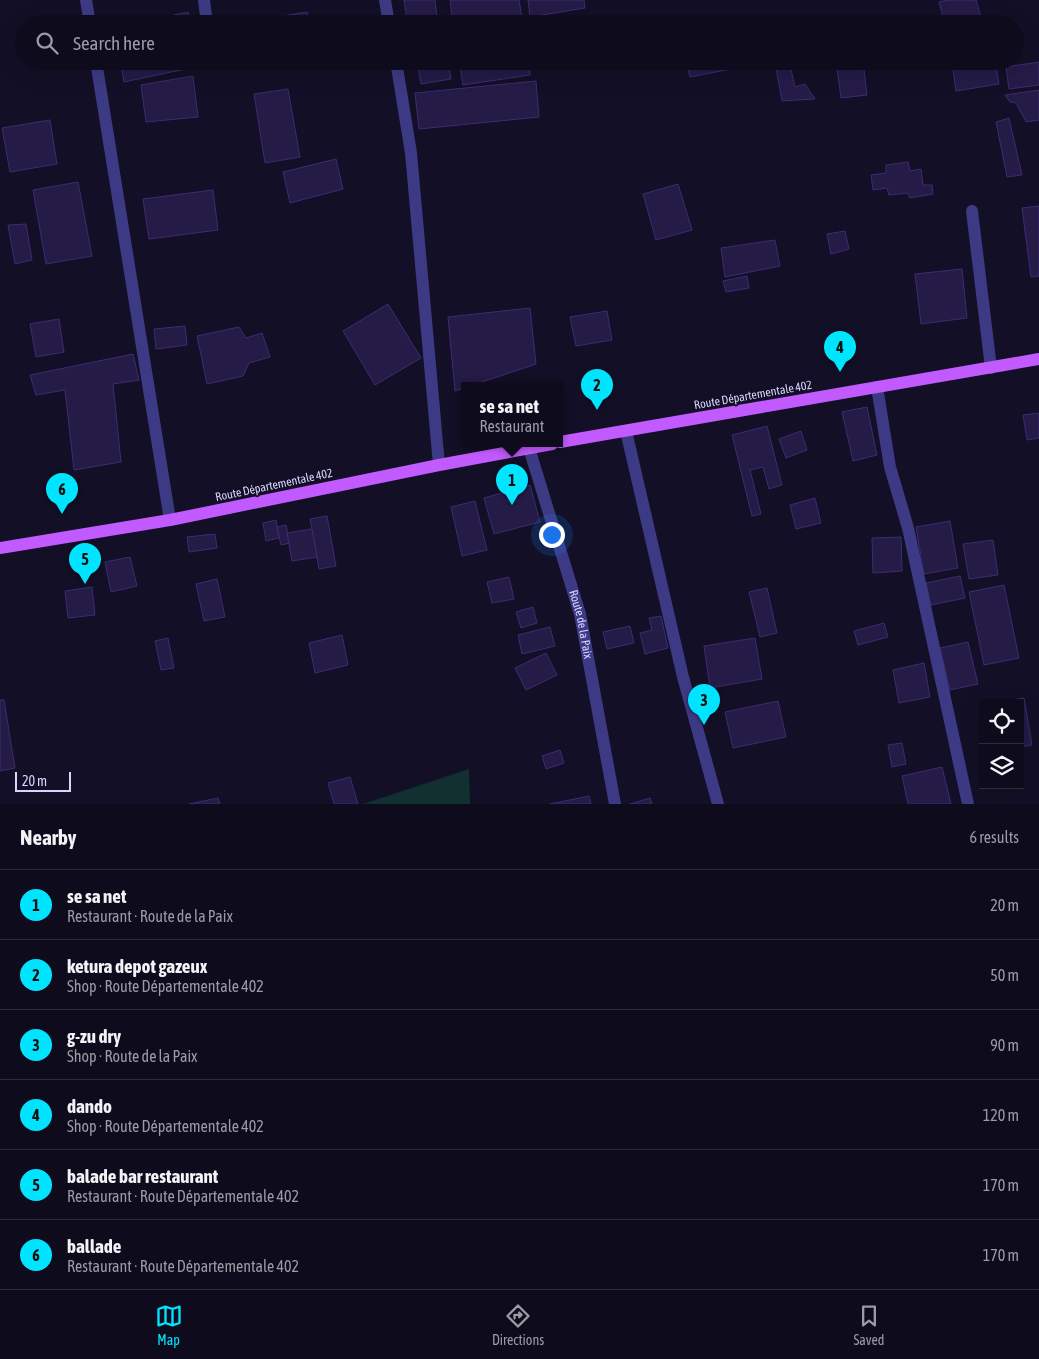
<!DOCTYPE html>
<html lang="en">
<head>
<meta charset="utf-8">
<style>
  :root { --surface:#0e0b1c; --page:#1c1929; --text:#f1f3f6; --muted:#9b9ba3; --line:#2e2b3b; --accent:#00e5ff }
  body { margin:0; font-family:"Asap Condensed",sans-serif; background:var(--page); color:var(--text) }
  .controls { position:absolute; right:15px; bottom:15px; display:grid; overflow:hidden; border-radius:0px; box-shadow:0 5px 20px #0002 }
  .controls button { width:45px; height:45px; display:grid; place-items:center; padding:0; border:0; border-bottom:1px solid var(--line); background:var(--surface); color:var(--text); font:25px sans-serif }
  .scale { position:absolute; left:15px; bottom:12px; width:56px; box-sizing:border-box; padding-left:5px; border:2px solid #d9d4ff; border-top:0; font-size:14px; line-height:18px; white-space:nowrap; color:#d9d4ff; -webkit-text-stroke:4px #130f26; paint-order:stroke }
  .you { position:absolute; left:551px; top:534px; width:18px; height:18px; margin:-12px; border:4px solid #fff; border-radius:50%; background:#1a73e8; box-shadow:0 0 0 8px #1a73e833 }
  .badge { display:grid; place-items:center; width:32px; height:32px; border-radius:50%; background:var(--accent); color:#111; font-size:16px; font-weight:700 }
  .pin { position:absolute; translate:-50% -41px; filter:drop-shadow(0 1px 2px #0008) }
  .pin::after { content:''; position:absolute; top:26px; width:18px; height:15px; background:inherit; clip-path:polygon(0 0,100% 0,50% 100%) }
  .popup { position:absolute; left:461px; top:382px; width:102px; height:65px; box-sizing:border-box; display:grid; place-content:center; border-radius:0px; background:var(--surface); filter:drop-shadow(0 1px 4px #0005); font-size:16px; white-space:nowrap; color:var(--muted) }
  .popup b { font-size:19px; color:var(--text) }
  .popup::after { content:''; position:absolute; left:50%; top:100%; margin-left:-10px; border:10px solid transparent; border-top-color:var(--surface) }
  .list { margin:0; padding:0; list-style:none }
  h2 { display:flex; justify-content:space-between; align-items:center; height:65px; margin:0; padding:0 20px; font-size:21px }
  h2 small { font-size:16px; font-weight:400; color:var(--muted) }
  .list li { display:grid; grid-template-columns:32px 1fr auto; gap:15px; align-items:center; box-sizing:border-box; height:70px; padding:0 20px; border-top:1px solid var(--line) }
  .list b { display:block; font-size:19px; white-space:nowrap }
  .list p { margin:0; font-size:16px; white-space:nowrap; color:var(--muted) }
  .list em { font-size:16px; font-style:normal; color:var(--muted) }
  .icon { flex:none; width:28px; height:28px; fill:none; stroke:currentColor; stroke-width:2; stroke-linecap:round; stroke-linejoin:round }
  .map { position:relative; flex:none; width:1039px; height:804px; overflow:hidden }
  .search { position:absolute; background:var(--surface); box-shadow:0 5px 20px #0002; left:15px; right:15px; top:15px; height:55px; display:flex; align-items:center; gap:12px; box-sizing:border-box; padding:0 18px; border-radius:28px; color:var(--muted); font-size:19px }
  .sheet { height:485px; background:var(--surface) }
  nav { display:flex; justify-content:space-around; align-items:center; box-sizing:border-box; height:70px; border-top:1px solid var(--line); background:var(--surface); font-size:14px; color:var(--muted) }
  nav a { display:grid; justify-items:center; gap:2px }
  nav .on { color:var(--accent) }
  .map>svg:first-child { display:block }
  .green { fill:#12302f }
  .building { fill:#241b47; stroke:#3b2d73 }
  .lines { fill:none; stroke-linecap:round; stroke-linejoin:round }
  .minor { stroke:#3d3a85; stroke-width:12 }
  .major { stroke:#c25bff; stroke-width:12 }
  .labels { text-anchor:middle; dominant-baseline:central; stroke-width:4; stroke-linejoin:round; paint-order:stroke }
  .street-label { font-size:12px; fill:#d9d4ff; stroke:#130f26 }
</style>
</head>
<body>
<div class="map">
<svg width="1039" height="804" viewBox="0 0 1039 804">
  <rect width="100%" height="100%" fill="#130f26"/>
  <path class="green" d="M469,769L470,804H363Z"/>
  <g class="building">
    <path d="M404,0H435L437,17L407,20Z"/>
    <path d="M450,0H519L523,24H453Z"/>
    <path d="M528,0H584L585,8L530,17Z"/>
    <path d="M948,0H976L983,24H965L964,21L945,24L939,2Z"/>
    <path d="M188,12L191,24H133Z"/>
    <path d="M307,12L309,24L239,23Z"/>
    <path d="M120,61H199L200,66L124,82Z"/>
    <path d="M417,61H448L451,79L421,84Z"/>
    <path d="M459,61H528L530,75L463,85Z"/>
    <path d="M686,61H761L762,63L690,77Z"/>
    <path d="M768,61H789L795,87L805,84L815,99L782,101L776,68L769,65Z"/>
    <path d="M836,61H863L867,95L841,98Z"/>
    <path d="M965,61H995L999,84L956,91L952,63Z"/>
    <path d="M1039,62V85L1009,89L1006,67Z"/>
    <path d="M193,76L198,117L146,122L141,85Z"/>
    <path d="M536,81L539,117L419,129L415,93Z"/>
    <path d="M288,89L300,157L265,163L254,94Z"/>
    <path d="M1039,90V120L1026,122L1016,103L1010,102L1005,95Z"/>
    <path d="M1009,118L1022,175L1007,177L996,122Z"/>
    <path d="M50,120L57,164L10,172L2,128Z"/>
    <path d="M336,159L343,189L290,203L283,172Z"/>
    <path d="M908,162L910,171L921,169L923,185H932L933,194L910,198L908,193L889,195L887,188L873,190L871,175L886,173V165Z"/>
    <path d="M78,182L92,256L46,264L33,190Z"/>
    <path d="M678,184L692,230L656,240L643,194Z"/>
    <path d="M213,190L218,230L149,239L143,199Z"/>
    <path d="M1039,206V276L1031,277L1022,208Z"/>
    <path d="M26,224L32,260L15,264L8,225Z"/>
    <path d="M845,231L849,249L831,254L827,234Z"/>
    <path d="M775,240L780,266L725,277L721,248Z"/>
    <path d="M962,269L967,318L921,324L915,274Z"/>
    <path d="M747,276L749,288L726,292L723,281Z"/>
    <path d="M388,304L421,358L375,385L343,331Z"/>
    <path d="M530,308L536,364L455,391L448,317Z"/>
    <path d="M607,311L612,340L576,346L570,317Z"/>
    <path d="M59,319L64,352L36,357L30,324Z"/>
    <path d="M185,326L187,345L156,349L154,329Z"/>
    <path d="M239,327L246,338L262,333L270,357L249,363L243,376L207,384L197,336Z"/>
    <path d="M133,354L139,380L113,384L121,462L74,470L65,390L36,395L30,375Z"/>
    <path d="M867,407L877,455L853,461L842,412Z"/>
    <path d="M1039,413V438L1027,440L1023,415Z"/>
    <path d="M767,426L782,485L769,489L763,467L750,470L761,514L752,516L732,435Z"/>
    <path d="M801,431L807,450L786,458L779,439Z"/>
    <path d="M530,485L540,522L494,534L484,498Z"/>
    <path d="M815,498L821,523L796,529L790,505Z"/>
    <path d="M475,501L487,550L462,556L451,507Z"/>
    <path d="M327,516L336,566L319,569L310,519Z"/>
    <path d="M276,520L279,538L266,541L263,523Z"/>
    <path d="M950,521L958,568L924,574L916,527Z"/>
    <path d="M286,525L290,543L281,545L277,527Z"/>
    <path d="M312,529L317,557L292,561L287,533Z"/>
    <path d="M215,534L217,548L189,552L187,537Z"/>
    <path d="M901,537L902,571L873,573L872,538Z"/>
    <path d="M993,540L998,575L969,579L963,544Z"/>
    <path d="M130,557L137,586L111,592L105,562Z"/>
    <path d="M960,576L965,598L931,605L926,583Z"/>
    <path d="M509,577L514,599L492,603L487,582Z"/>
    <path d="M217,579L225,617L204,621L196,584Z"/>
    <path d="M1004,585L1019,658L984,665L969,592Z"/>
    <path d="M92,587L95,615L68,618L65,591Z"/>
    <path d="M767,588L777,633L760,637L749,592Z"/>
    <path d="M533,607L537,623L521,628L516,612Z"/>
    <path d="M661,616L668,648L645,654L640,633L652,630L649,618Z"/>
    <path d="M884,623L888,637L858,645L854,631Z"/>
    <path d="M630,626L634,643L607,649L603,632Z"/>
    <path d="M550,627L555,646L522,654L518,635Z"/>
    <path d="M342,635L348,665L315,673L309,643Z"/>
    <path d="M168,638L174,668L161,670L155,641Z"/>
    <path d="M755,638L762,679L710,688L704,646Z"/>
    <path d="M968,642L978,684L950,690L940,648Z"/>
    <path d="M546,653L557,675L526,690L515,668Z"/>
    <path d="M924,663L930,697L899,703L893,670Z"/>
    <path d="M1024,698L1032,745L1020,747V703H995Z"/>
    <path d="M0,700H4L15,768L0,771Z"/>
    <path d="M778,701L786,737L733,748L725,712Z"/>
    <path d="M902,743L906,764L892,767L888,745Z"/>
    <path d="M560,750L564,763L546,769L542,756Z"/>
    <path d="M942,767L951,804H908L902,776Z"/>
    <path d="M350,777L358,804H334L328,783Z"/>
    <path d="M589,796L591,804H550Z"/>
    <path d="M218,798L220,804H189Z"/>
    <path d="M650,798L652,804H630Z"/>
  </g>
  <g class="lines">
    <g class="minor">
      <path d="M86,0L90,24"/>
      <path d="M204,0L207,24"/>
      <path d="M385,0L389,24"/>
      <path d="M96,61L170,520"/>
      <path d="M396,61L411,153L439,465"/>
      <path d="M972,211L991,368"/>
      <path d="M877,387L890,467L908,528L968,804"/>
      <path d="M626,431L683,677L718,804"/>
      <path id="s1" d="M529,448L580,614L615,804"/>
    </g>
    <g class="major">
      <path d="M560,442L1039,359"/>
      <path d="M0,548L170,520L439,465L552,444"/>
    </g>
  </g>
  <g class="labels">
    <g class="street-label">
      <text transform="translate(753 395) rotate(-10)">Route Départementale 402</text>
      <text transform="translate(274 485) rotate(-12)">Route Départementale 402</text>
      <text stroke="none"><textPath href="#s1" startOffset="184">Route de la Paix</textPath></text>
    </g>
  </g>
</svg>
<div class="controls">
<button><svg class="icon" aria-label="locate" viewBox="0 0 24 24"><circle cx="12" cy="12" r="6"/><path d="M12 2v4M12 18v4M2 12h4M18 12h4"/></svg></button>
<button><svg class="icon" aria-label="layers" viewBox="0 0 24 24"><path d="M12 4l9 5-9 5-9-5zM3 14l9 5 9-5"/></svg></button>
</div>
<div class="scale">20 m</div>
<div class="you"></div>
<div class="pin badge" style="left:512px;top:505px">1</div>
<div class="popup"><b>se sa net</b>Restaurant</div>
<div class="pin badge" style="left:597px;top:410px">2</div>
<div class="pin badge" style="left:704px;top:725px">3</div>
<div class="pin badge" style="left:840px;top:372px">4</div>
<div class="pin badge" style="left:85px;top:584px">5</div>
<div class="pin badge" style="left:62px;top:514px">6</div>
<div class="search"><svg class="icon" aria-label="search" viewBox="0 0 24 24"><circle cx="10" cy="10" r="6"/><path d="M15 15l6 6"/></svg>Search here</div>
</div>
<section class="sheet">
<h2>Nearby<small>6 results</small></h2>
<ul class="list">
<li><span class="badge">1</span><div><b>se sa net</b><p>Restaurant · Route de la Paix</p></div><em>20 m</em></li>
<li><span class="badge">2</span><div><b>ketura depot gazeux</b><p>Shop · Route Départementale 402</p></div><em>50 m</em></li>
<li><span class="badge">3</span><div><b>g-zu dry</b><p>Shop · Route de la Paix</p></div><em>90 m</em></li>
<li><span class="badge">4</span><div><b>dando</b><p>Shop · Route Départementale 402</p></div><em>120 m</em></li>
<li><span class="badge">5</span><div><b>balade bar restaurant</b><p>Restaurant · Route Départementale 402</p></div><em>170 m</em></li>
<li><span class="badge">6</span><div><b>ballade</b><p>Restaurant · Route Départementale 402</p></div><em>170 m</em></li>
</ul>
</section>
<nav>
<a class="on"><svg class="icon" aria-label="map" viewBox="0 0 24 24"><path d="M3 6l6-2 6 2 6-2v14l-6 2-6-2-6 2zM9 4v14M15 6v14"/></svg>Map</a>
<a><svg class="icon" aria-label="directions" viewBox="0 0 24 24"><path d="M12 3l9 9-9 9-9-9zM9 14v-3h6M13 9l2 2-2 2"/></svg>Directions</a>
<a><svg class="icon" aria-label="saved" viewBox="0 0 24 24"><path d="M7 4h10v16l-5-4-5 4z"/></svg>Saved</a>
</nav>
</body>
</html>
